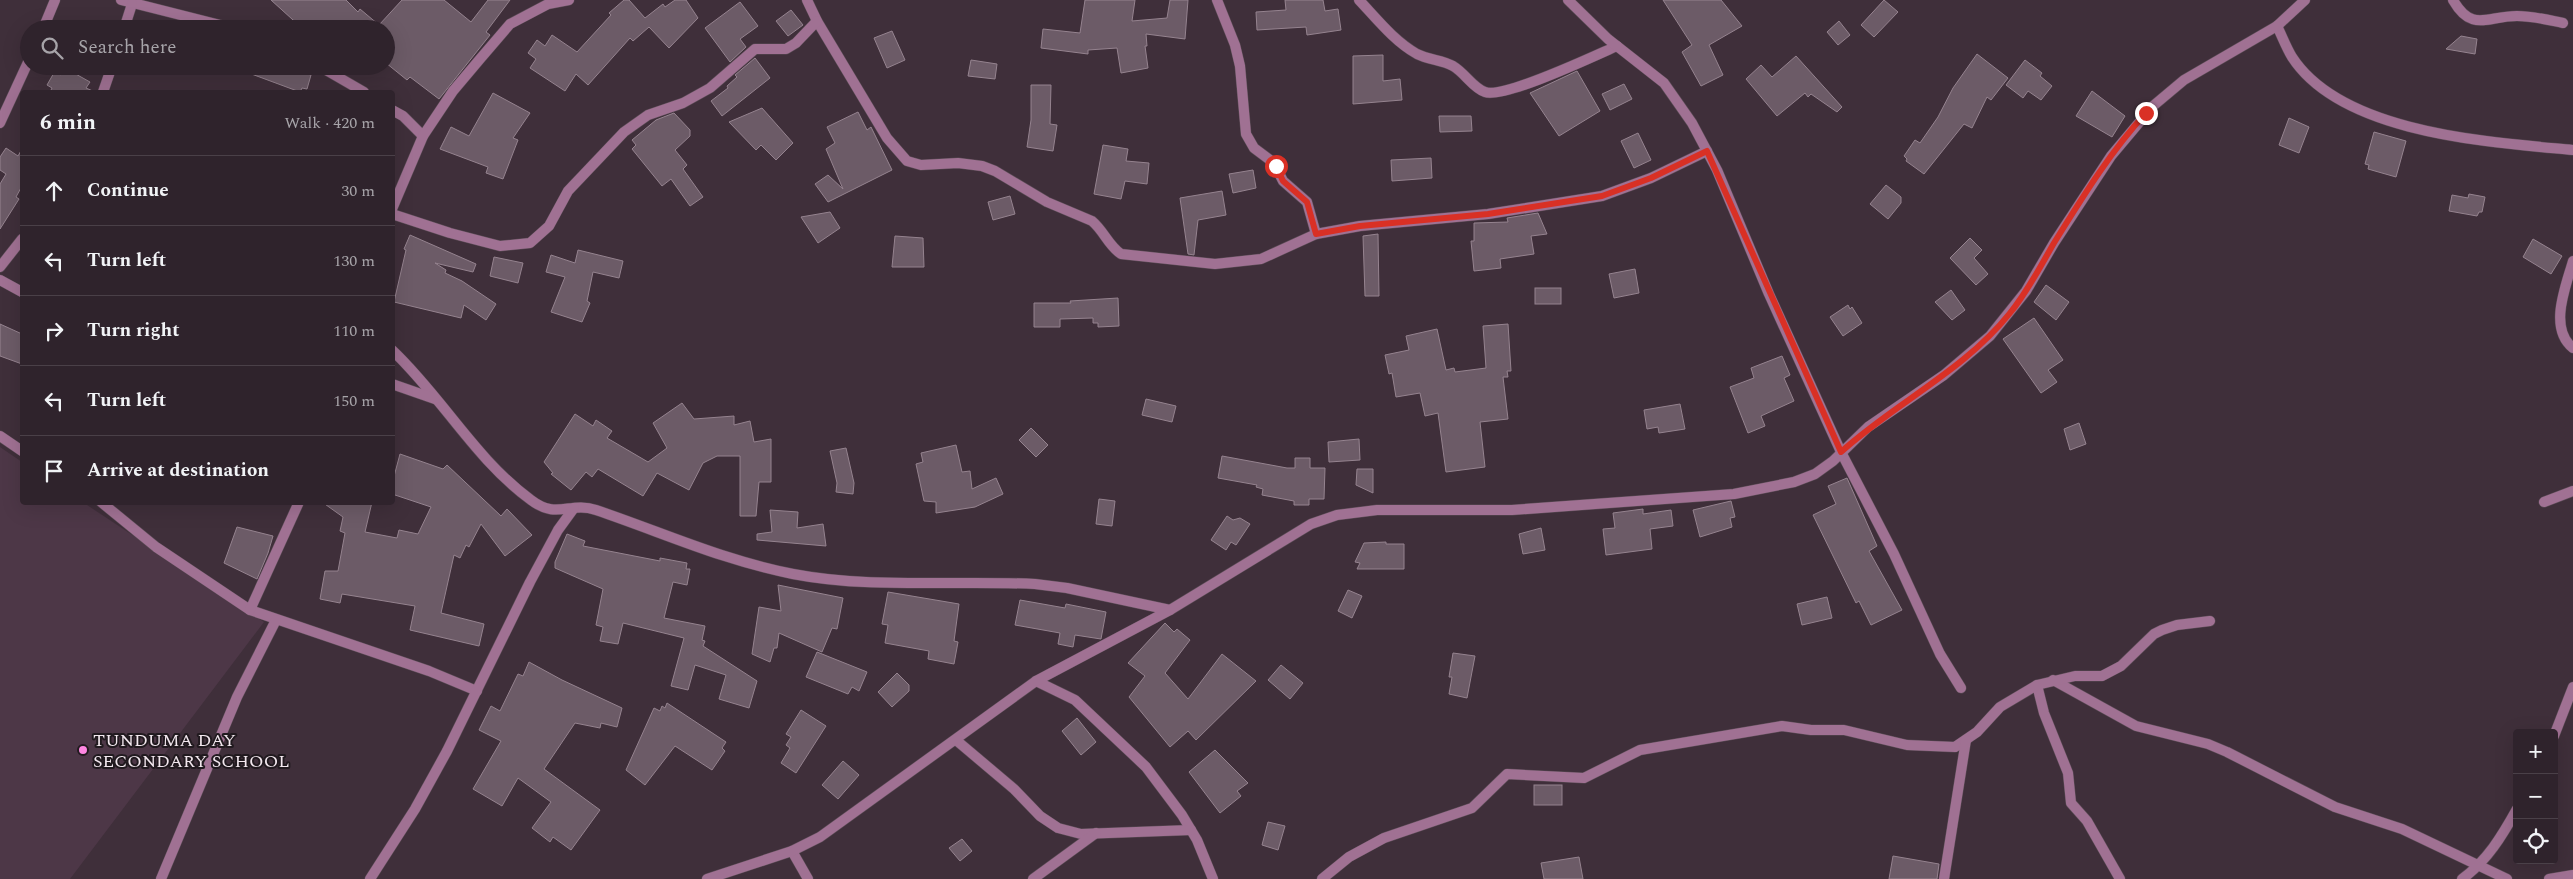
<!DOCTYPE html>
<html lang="en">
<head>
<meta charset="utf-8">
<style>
  :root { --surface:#2f232c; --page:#372b34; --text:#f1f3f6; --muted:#a7a4a9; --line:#4a4048 }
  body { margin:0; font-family:Spectral,serif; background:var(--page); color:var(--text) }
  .controls { position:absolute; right:15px; bottom:15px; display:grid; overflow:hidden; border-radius:5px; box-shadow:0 5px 20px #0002 }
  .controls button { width:45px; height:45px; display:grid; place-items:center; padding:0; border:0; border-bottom:1px solid var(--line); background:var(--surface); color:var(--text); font:25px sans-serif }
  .stop { position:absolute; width:15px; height:15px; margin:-11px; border:4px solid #d93025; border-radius:50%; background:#fff }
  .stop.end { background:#d93025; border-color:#fff; box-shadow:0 1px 5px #0008 }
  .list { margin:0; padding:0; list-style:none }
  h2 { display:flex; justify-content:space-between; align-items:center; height:65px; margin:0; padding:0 20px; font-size:21px }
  h2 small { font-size:16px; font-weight:400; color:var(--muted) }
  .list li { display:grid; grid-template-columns:32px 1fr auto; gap:15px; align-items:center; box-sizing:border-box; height:70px; padding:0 20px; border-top:1px solid var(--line) }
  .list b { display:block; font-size:19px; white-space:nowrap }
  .list em { font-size:16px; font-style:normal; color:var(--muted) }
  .icon { flex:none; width:28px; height:28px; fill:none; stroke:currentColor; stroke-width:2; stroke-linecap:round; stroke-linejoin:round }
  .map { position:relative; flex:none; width:2573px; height:879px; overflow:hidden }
  .search { position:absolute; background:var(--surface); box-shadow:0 5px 20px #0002; left:20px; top:20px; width:375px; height:55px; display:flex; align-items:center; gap:12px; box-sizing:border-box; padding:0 18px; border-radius:28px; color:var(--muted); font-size:19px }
  .panel { position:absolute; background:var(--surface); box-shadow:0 5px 20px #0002; left:20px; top:90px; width:375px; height:415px; border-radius:5px }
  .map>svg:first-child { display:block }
  .built { fill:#4d3747 }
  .building { fill:#6c5b67; stroke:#95838f }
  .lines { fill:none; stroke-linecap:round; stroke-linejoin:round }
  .street-casing { stroke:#5c4d57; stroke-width:11 }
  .street { stroke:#a07193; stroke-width:10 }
  .route { stroke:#d93025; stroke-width:6 }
  .poi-dot { fill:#fe86e1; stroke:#211a1f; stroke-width:2 }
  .labels { text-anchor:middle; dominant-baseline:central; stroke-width:4; stroke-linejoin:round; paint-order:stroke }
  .poi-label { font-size:18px; fill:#f3e8ef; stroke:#211a1f; text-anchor:start }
</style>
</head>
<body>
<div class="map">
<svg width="2573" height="879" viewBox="0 0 2573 879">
  <rect width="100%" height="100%" fill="#3f2f3a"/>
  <path class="built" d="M0,447L22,462V502L84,503L264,622L70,879H0Z"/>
  <g class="building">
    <path d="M271,0H346L358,12L360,9L379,25L402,0H444L471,22L488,0H510L486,32L490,35L439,99L410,77L407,80L386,63V29H303Z"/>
    <path d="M624,0H629L645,18L663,4L665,7L675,0H686L698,18L669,48L649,27L633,41L630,38L588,85L576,74L565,91L530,68L536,59L528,53L537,40L545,46L552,35L577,52L611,15L609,13Z"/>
    <path d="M1085,0H1135L1132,21L1167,18L1170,0H1188L1185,39L1146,34L1147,46H1145L1148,68L1121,73L1117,48L1088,50V54L1041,48L1043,29L1080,33Z"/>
    <path d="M1285,0H1323L1325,11L1338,9L1341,30L1307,35L1306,27L1257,30L1256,12L1286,10Z"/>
    <path d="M1663,0H1721L1742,26L1709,45L1723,75L1701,86L1682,52L1692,45Z"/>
    <path d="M1884,0L1898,12L1874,37L1861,25Z"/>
    <path d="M740,2L758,26L740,39L746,47L730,62L705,28Z"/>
    <path d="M791,10L803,25L788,36L776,21Z"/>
    <path d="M1839,21L1850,35L1838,45L1827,32Z"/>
    <path d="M892,31L905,60L887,68L874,38Z"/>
    <path d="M2461,36L2477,39L2475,54L2446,49Z"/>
    <path d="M1977,54L2008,78L1991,100L1987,97L1972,128L1964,124L1924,174L1906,161L1907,159L1904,156L1915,140L1920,143L1938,117L1953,88Z"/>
    <path d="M1383,55V81L1400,79L1402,100L1353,104V56Z"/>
    <path d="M1796,56L1842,107L1837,112L1811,94L1808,97L1805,93L1777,116L1746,79L1761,65L1772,77Z"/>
    <path d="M755,58L770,78L722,116L711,101L728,88L727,86L737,77L735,75Z"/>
    <path d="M971,60L997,64L995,79L968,76Z"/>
    <path d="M2025,60L2042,73L2040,76L2052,86L2041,100L2028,91L2023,98L2006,85Z"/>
    <path d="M238,66H292L308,71L307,74L311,75L307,89L302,88L300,92L238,69Z"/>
    <path d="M65,68L90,82L86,88L95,92H50L52,88L47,85L55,71L61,75Z"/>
    <path d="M1577,71L1600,111L1559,136L1530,93Z"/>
    <path d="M1624,84L1632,99L1610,110L1602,94Z"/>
    <path d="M1031,85H1051L1050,124L1057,125L1053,151L1027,147L1031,120Z"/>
    <path d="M2092,91L2125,116L2112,137L2076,116Z"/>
    <path d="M493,93L530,113L513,138L518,140L503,179L486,173L488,167L440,149L451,127L469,136Z"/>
    <path d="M762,108L793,143L776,160L761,145L756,150L729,122Z"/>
    <path d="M858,112L867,130L871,127L892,170L828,202L815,184L828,175L843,189L826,149L835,143L827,127Z"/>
    <path d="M674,113L690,130V136L675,150L687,165L683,169L703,197L690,206L671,179L662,186L632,149L636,145L632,140L656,120Z"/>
    <path d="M1439,116H1471L1472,131L1440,132Z"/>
    <path d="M2289,118L2309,127L2299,153L2279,145Z"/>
    <path d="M2374,132L2406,141L2396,177L2368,169L2369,165L2365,164Z"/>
    <path d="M1638,133L1651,160L1634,168L1621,141Z"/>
    <path d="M1103,145L1128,149L1126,161L1149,163L1147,184L1125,181L1121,199L1094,194Z"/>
    <path d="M6,148L18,156L22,149V186L16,197L19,199L0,229V184L6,174L0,170V157Z"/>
    <path d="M1431,158L1432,178L1392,181L1391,160Z"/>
    <path d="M1253,170L1256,188L1233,193L1229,174Z"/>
    <path d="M1886,185L1901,197V203L1888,219L1870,204Z"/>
    <path d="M1222,191L1226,215L1198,220L1194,255L1188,254L1180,198Z"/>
    <path d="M2469,194L2485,197L2482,212H2479L2477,216L2449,211L2452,195L2468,198Z"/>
    <path d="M1010,196L1015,214L993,220L988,202Z"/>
    <path d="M830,212L840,228L818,243L801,217Z"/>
    <path d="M1538,213L1547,234L1531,236L1534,254L1500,259L1501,268L1474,271L1471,241H1474V223L1508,222L1507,218Z"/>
    <path d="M1378,234L1379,296H1365L1363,236Z"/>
    <path d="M410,235L476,264L473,272L435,263L446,270L445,273L462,281L496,304L486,320L464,305L461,318L394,302L406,250L404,249Z"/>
    <path d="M895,236L923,238L924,267H892Z"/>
    <path d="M1970,238L1982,250L1974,258L1988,274L1976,285L1950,258Z"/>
    <path d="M2533,239L2562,256L2551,274L2523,257Z"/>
    <path d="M578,250L623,261L619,278L593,272L587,301L590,303L582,322L551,312L565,277L546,272L551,255L575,263Z"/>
    <path d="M494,257L523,263L518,283L490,276Z"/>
    <path d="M1635,269L1639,293L1614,298L1609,274Z"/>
    <path d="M2046,285L2069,302L2056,320L2034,302Z"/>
    <rect x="1535" y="288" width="26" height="16"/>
    <path d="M1951,290L1965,310L1952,320L1935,302Z"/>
    <path d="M1118,298L1119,326L1098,327V323H1093V318L1060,319V327H1034V303H1071L1070,301Z"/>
    <path d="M1848,305L1850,309L1852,307L1862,323L1843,336L1830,317Z"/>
    <path d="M2034,318L2063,360L2048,370L2057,382L2041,393L2003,339Z"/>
    <path d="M0,324L22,334V364L0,356Z"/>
    <path d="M1508,324L1511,371H1507L1508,377H1503L1508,419L1480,422L1485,467L1446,472L1438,413L1425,416L1420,393L1396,397L1392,373L1389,374L1385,355L1409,350L1406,336L1437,329L1446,370L1454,368L1455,372L1486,368L1483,326Z"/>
    <path d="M1782,356L1790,375L1784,378L1794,401L1761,416L1765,426L1748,433L1730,387L1754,378L1751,368Z"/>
    <path d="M1146,399L1176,406L1172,422L1142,415Z"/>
    <path d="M682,403L694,419L734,416V425L750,421L754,442L771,439V482H759L756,516H740V456H717L703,463L689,490L657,473L643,496L598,469L592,477L586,472L571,490L551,474L553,473L544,462L575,414L593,426L596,420L612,431L607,438L648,462L667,448L653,423Z"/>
    <path d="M1680,404L1685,429L1659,433L1658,427L1647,429L1644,410Z"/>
    <path d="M2079,423L2086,444L2070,450L2064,429Z"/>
    <path d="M1031,428L1048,445L1036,457L1019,440Z"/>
    <path d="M1359,439L1360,460L1329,462L1328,442Z"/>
    <path d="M956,445L962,472L970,471L972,489L996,478L1003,494L975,507L936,513V502L924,501L916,464L923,462L921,453Z"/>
    <path d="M846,448L854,483L853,494L836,492L837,483L830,451Z"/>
    <path d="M400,454L443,469L447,465L501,516L507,509L532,535L505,556L481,524L469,547L466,545L460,558L454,555L441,613L484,624L479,646L410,630L415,606L342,594L340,603L320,599L325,571H338L345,533L340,531L343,517L322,502H372L365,532L397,538L399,530L418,534L431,507L392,494V484Z"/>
    <path d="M1222,456L1287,468H1295V458H1310V468H1325L1324,499H1309V505H1294V501L1262,495L1263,489L1256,487L1257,485L1218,478Z"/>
    <path d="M1357,469H1373V493L1356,485Z"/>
    <path d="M1847,478L1877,546L1869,551L1902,610L1871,625L1859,601L1856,603L1813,515L1836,504L1828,486Z"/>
    <path d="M1099,499L1115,501L1112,526L1096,524Z"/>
    <path d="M1731,501L1735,517L1730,518L1732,527L1700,537L1693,510Z"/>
    <path d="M1643,509V514L1671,510L1673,526L1650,529L1652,549L1606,555L1603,529L1615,528L1613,513Z"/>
    <path d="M770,510L798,512L797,528L823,524L826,546L757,540V534L772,532Z"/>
    <path d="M1227,516L1233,520L1240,518L1250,524L1236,545L1231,542L1226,550L1211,540Z"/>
    <path d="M237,527L273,536L268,553L257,579L224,563Z"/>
    <path d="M1541,528L1545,550L1523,554L1519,534Z"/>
    <path d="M567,534L585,541L583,546L660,561V558L687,563L686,569H690L687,585L673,582L664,618L705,626L702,640L705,641L703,646L757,681L749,708L719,699L726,675L695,665L688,690L671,686L684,638L623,623L618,644L600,641L603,627L596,625L603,589L555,568V562Z"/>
    <path d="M1386,542V544H1404V569H1357L1360,563L1355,562L1364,543Z"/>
    <path d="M778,585L843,598L837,629L832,628L822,652L779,633L777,648H774L770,662L752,654L759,607L781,611Z"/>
    <path d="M1348,590L1362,596L1352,618L1338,611Z"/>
    <path d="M888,592L959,604L954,641L958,642L954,664L928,659L929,651L885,643L888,625L882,624Z"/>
    <path d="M1827,597L1832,618L1802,625L1797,604Z"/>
    <path d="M1020,600L1065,608L1066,604L1106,612L1101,639L1075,635L1073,647L1058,644L1060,633L1015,625Z"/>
    <path d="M1165,623L1174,632L1177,629L1190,640L1165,673L1188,699L1222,654L1256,681L1196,740L1188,731L1170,747L1129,697L1145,676L1128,663Z"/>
    <path d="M817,652L867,672L859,691L852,687L848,694L806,677Z"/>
    <path d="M1453,653L1475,656L1467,698L1449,694L1452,677H1449Z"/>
    <path d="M529,662L562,680L622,708L617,727L601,723L600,728L575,723L544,769L600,810L571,850L553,837L550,842L532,828L551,802L518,778L502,806L473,789L501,741L479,730L491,706L500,711L518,674L523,676Z"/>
    <path d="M1281,665L1303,683L1290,699L1268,680Z"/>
    <path d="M897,673L909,685V691L892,707L878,692Z"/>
    <path d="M667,703L726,742L722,748L725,751L712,770L675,746L645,785L626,770L654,708L660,711L662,706L665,708Z"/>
    <path d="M801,710L826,726L796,773L781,763L790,748L786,745L791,737L786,734Z"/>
    <path d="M1077,718L1096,742L1081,755L1062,731Z"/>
    <path d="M1215,750L1248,783L1237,791L1241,796L1220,813L1189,772Z"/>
    <path d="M843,761L859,775L838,799L822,785Z"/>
    <rect x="1534" y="785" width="28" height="20"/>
    <path d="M1268,822L1285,826L1278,850L1262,845Z"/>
    <path d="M962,839L972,851L960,861L949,848Z"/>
    <path d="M1893,856L1939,864L1937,879H1889Z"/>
    <path d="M1579,857L1583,879H1544L1541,863Z"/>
  </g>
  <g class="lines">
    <defs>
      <g id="street">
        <path d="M121,0L236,29"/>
        <path d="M807,0L817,21L887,138L907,161L921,165L958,163L982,166L995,171L1047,202L1092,221C1104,231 1108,245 1121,254L1215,264L1261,259L1316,234L1360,226L1488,214L1602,196L1651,178L1707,151"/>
        <path d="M1217,0L1235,45L1240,66L1246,134L1254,148L1274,163L1283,181L1307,202L1316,234"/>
        <path d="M1359,0C1377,19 1394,41 1417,54C1429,60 1442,60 1453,66C1465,73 1473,88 1485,92C1504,99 1594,56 1617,46"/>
        <path d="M1568,0L1608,39L1664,83L1692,123L1717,170L1769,294L1841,452L1894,554L1940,654L1961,688"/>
        <path d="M2453,0C2472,33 2487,16 2517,16C2533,16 2548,20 2563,23"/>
        <path d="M2277,26C2282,36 2286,47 2292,57C2342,134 2490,142 2573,150"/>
        <path d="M43,29L55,0"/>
        <path d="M124,29L132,4"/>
        <path d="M319,66L364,92"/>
        <path d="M103,92L112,66"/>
        <path d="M392,110L403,116L423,136"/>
        <path d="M0,123L29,60"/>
        <path d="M392,209L423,136L453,91L480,59L510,24L548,4L569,0"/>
        <path d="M392,214L450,233L500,246L530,243L549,226L568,191L624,132L648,115L683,103L710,88L755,49H786L796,43L817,21"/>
        <path d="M2573,261C2566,286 2548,328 2573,348"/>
        <path d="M0,267L22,239"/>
        <path d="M0,280L22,292"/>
        <path d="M392,350C442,397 475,459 531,500C557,520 570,501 596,510C664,533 722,560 793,574C870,589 956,580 1035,584L1067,588L1170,610"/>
        <path d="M392,384L435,399"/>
        <path d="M0,436L22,451"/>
        <path d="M101,502L156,547L250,610L429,671L477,691"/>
        <path d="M2544,502L2573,491"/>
        <path d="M250,610L299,502"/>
        <path d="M2053,680L2136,726L2208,744L2227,752L2335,807L2402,829L2507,879"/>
        <path d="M1036,681L1075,700L1146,767L1182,815L1197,840L1213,879"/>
        <path d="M2037,685L2044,713L2068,773L2071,803L2087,821L2120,879"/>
        <path d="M2554,736L2573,687"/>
        <path d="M956,740L1014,789L1040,816L1058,828L1081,834L1191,830"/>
        <path d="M792,851L808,879"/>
        <path d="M161,879L237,697L276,620"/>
        <path d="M370,879L415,809L447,751L530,582L558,530L574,508"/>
        <path d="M707,879L792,851L820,837L1036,681L1170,610L1311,524L1337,515L1377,510H1512L1734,494L1794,482L1815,474L1833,461L1868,427L1944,375L1990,336L2026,291L2054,243L2111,156L2153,106L2184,80L2277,26L2305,0"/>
        <path d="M1033,879L1096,833"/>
        <path d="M1322,879L1349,857L1384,838L1472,808L1507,774L1584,778L1640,750L1782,726L1811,730H1844L1907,745L1955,747L1977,732L2000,707L2037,685L2075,676H2102L2121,666L2154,634L2162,630L2177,625L2210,621"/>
        <path d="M1944,879L1966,740"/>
        <path d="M2462,879C2487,861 2502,836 2517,809"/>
        <path d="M2549,879L2573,875"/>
      </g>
    </defs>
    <use href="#street" class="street-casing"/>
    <use href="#street" class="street"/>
  </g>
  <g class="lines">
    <path class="route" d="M1276,166L1283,181L1307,202L1316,234L1360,226L1488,214L1602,196L1651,178L1707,151L1841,452C1895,403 1964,371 2010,313C2028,291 2040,267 2054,243C2082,198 2110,152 2146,113"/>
  </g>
  <circle class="poi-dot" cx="83" cy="750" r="5"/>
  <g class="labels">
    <g class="poi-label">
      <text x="93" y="740">TUNDUMA DAY<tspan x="93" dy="21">SECONDARY SCHOOL</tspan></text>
    </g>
  </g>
</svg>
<div class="controls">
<button>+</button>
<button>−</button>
<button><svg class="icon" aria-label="locate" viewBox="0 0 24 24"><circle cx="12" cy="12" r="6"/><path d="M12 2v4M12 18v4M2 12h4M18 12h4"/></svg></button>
</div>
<div class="stop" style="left:1276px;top:166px"></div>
<div class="stop end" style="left:2146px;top:113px"></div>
<div class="search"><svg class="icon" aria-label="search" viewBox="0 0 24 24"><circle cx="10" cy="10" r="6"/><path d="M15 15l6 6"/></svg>Search here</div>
<section class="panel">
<h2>6 min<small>Walk · 420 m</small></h2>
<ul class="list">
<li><svg class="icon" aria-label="ahead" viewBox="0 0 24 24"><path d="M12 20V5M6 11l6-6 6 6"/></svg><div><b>Continue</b></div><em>30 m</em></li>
<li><svg class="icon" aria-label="left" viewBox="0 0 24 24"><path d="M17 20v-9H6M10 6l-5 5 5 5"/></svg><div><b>Turn left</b></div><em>130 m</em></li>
<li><svg class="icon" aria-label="right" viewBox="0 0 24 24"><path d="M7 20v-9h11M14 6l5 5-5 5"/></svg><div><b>Turn right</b></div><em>110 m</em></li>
<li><svg class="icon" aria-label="left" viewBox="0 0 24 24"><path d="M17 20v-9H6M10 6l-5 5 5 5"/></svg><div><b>Turn left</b></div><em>150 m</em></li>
<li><svg class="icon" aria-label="arrive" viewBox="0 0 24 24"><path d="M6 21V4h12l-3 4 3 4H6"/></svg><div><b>Arrive at destination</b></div></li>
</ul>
</section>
</div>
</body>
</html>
